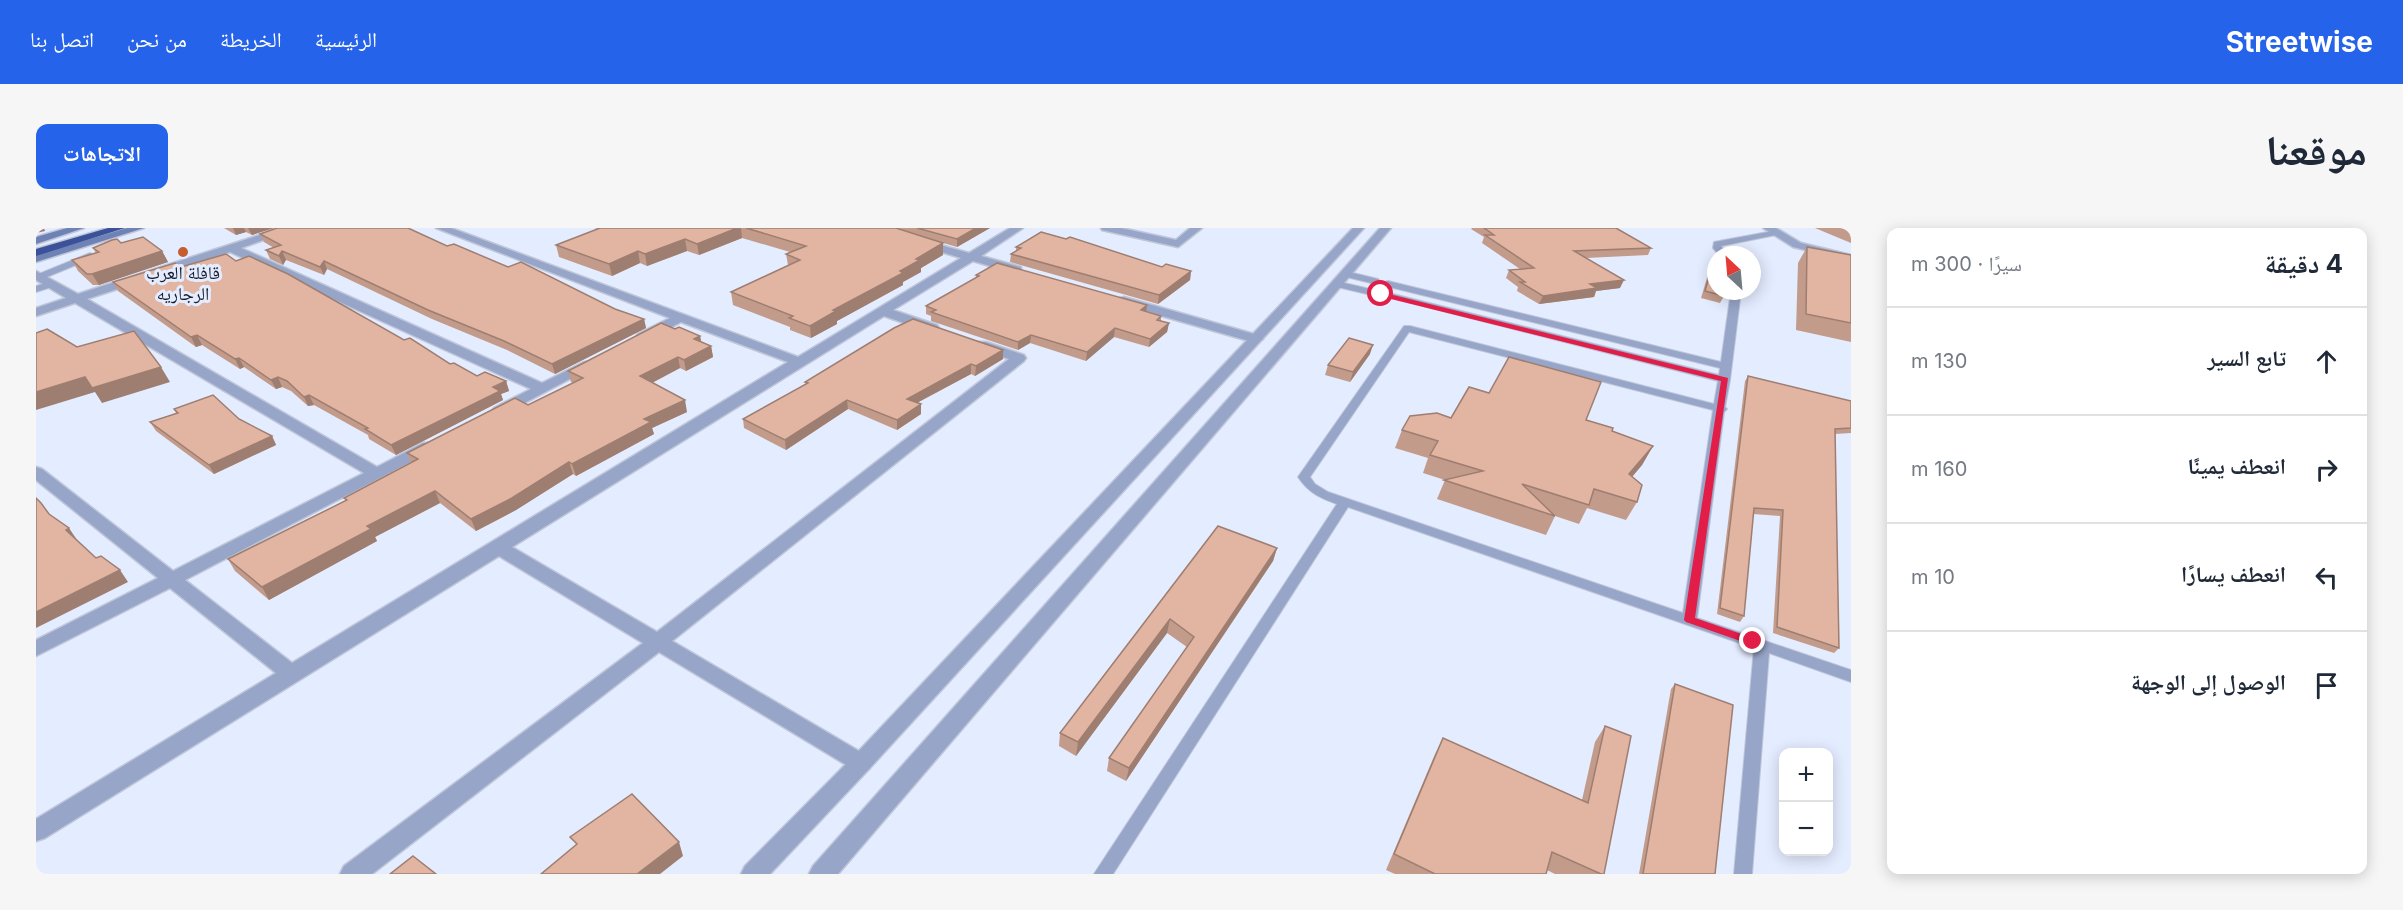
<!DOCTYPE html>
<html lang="ar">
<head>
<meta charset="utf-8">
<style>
  :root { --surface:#fff; --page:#f6f6f7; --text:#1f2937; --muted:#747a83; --line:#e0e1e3; --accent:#2563eb }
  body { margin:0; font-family:Inter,"Noto Naskh Arabic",sans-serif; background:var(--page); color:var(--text); direction:rtl }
  .controls { position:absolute; right:18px; bottom:18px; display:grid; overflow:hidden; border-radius:12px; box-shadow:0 3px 15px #0003 }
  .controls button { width:54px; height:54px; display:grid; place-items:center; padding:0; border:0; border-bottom:2px solid var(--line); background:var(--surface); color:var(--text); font:30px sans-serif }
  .compass { position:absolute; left:1671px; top:18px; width:54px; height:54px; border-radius:50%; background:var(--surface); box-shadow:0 3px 15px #0003; rotate:334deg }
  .stop { position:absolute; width:18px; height:18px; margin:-14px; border:4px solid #e11d48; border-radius:50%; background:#fff }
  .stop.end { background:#e11d48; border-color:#fff; box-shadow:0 2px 6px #0008 }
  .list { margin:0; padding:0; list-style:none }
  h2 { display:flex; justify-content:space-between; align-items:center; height:78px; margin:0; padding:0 24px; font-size:26px }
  h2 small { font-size:20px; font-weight:400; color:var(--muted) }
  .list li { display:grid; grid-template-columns:39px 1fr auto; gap:18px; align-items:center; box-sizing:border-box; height:108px; padding:0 24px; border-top:2px solid var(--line) }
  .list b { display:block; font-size:22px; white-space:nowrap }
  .list em { font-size:20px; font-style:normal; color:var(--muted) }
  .icon { flex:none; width:33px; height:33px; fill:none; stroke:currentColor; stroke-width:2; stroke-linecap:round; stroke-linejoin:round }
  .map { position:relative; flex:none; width:1815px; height:646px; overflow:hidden; direction:ltr; border-radius:12px }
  header { display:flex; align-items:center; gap:36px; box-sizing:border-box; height:84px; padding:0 30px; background:var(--accent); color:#fff }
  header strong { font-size:28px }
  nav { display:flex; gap:33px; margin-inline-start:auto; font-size:21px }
  .intro { display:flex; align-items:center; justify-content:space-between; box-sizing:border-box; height:144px; padding:0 36px }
  h1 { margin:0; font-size:42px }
  .button { padding:15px 27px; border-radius:12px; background:var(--accent); color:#fff; font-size:21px; font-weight:700 }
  main { display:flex; gap:36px; padding:0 36px }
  aside { flex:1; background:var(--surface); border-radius:12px; box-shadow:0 3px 15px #0003 }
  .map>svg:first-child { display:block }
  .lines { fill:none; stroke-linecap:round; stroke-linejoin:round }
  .service-casing { stroke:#bfc6d8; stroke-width:2 }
  .minor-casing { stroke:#bfc6d8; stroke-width:3 }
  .tertiary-casing { stroke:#bfc6d8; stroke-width:3 }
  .secondary-casing { stroke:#bfc6d8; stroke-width:3 }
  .motorway-casing { stroke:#bfc6d8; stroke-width:3 }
  .service { fill:#97a5c8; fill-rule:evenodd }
  .minor { fill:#97a5c8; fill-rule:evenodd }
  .tertiary { fill:#97a5c8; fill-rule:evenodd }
  .secondary { fill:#6f82b5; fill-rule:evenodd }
  .motorway { fill:#3b5199; fill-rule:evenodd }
  .wall { fill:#c29b8b }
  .shaded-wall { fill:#9e7e71 }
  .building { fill:#e2b4a2; stroke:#9e7e71; stroke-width:1.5 }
  .route { fill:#e11d48 }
  .poi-dot { fill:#c45d30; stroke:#e4ecff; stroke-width:2 }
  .labels { text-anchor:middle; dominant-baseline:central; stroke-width:6; stroke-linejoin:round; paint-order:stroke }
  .far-poi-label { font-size:18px; fill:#171b26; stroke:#e4ecff }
</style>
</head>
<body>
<header>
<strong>Streetwise</strong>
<nav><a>الرئيسية</a><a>الخريطة</a><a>من نحن</a><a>اتصل بنا</a></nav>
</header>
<div class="intro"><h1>موقعنا</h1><a class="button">الاتجاهات</a></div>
<main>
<aside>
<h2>4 دقيقة<small>سيرًا · 300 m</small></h2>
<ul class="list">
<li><svg class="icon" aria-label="ahead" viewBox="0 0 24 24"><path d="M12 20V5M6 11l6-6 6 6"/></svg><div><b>تابع السير</b></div><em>130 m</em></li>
<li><svg class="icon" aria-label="right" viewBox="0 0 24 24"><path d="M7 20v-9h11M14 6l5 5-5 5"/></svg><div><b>انعطف يمينًا</b></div><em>160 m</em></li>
<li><svg class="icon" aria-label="left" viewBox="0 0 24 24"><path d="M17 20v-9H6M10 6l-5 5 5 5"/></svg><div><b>انعطف يسارًا</b></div><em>10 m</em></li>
<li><svg class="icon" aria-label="arrive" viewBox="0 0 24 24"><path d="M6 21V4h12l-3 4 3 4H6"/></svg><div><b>الوصول إلى الوجهة</b></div></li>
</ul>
</aside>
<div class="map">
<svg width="1815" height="646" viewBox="0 0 1815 646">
  <rect width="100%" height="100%" fill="#e4ecff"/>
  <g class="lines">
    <defs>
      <g id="service">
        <path d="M1737,3H1740V7L1685,18L1692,27H1683L1677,20L1678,14Z"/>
        <path d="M54,25L58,28L57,30L6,51H0V47Z"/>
        <path d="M1309,43L1342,51L1344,53L1339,56L1306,48L1305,46Z"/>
        <path d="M16,53L19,54V58L0,64V58Z"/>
        <path d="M1300,53L1334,61L1336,63L1331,66L1297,58V54Z"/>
        <path d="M1352,53L1685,134L1695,63H1705L1694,152L1689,179L1691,181L1688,184L1661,390L1815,442V454L1733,425L1716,646H1698L1718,420L1312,279L1077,646H1058L1301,276C1284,270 1273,265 1262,249L1368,98H1374L1678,176L1682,153L1340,66L1345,63L1683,147L1684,140L1349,58V54ZM1373,104L1677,182L1647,385L1292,264L1279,256L1274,249Z"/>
      </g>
      <g id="minor">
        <path d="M245,0H261L205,20L506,155L548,134H558L560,137L468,186H458L456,183L458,180L495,161L194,24L51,71L341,239L387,215H399L401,218L399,221L149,352L256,435L752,134L645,94L612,112H602L600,109L602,106L634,90L400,0H415L762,129L925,30L879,16V12L883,11L933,25L974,0H987L945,28L985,39V45L981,46L937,33L857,82L901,97L903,100L901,103H891L848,88L476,319L621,404L973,131L940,120L938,117L940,114H950L988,127L990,130L988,133L636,413L833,529L836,535L833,541L825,544L817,541L623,424L336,646H304L308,638L607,415L463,328L9,610L0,613V591L240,445L134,360L0,428V412L122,350L0,252V239L6,241L137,343L328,245L39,75L0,88V80L30,70L0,52V43L42,66Z"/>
        <path d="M1065,0H1085L1140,12L1154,0H1166L1142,19L1066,2Z"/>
        <path d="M1727,0H1740L1765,15L1815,27V33L1757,19Z"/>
        <path d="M1088,69L1225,108L1227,111L1220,115L1084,76L1082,73L1084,70Z"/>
      </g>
      <g id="tertiary">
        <path d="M1317,0H1328L833,541L734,646H705L709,638L817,529Z"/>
        <path d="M1344,0H1355L802,646H773L777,638Z"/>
      </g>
      <g id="secondary">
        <path d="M31,0H48L0,16V9Z"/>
        <path d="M91,0H108L0,34V27Z"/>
      </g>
      <path id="motorway" d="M72,0H89L0,28V21Z"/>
    </defs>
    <use href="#service" class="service-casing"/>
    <use href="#minor" class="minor-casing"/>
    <use href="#tertiary" class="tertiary-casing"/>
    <use href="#secondary" class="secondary-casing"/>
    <use href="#motorway" class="motorway-casing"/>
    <use href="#service" class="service"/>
    <use href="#minor" class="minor"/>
    <use href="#tertiary" class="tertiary"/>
    <use href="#secondary" class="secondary"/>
    <use href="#motorway" class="motorway"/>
  </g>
  <g class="wall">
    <path d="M188,0H238L216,7L210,4L200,7Z"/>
    <path d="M559,0H954L921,19L907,15V27L885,40V44L867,54V57L801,93V96L775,110L754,102V99L697,77L695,64L752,37L750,26L754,24L706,10L663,27L651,23L611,38L604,35L576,48L523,29L520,17L561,1Z"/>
    <path d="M1436,0H1580L1615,20L1612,27L1550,30L1584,60L1560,63L1558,69L1503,76L1481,63L1482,59L1470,50L1473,42L1484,41L1446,15L1448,9L1435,1Z"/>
    <path d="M1779,0H1815V15Z"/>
    <path d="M224,6L411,18L472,39L579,81L608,91L610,100L519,146L471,122L396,91L291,41L288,47L250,32L247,37L234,31L230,22L238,20L228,14Z"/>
    <path d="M85,15L126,23L132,34L63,57H57L42,43L36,32L60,25L57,20Z"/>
    <path d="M980,19L1126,39L1155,43L1154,52L1122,76L974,34L975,26L980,23Z"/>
    <path d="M1771,19L1815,27V114L1760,102L1762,35Z"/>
    <path d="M200,33L368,112L414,136L441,148L470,153L473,163L465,166L467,172L360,227L333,211L332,207L278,177L272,178L255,163L246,159L240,161L208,139L204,141L166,117L160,119L82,63L77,54L145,39Z"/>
    <path d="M1677,34L1688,68L1684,75L1665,70L1674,40Z"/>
    <path d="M940,47L1111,77L1110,84L1125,88V93L1133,95L1131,104L1113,119L1078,109L1050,133L994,115L982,122L895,93V88L890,86V78L940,50Z"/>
    <path d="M639,101L664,108L665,113L675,118L677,129L650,143L644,140L616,155L651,184L616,200L618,206L540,248L537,246L480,282L440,303L404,275L339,309L341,313L233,372L199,343L192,331L310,273L308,270L375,235L371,225L492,177L537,155L535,154L532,143Z"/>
    <path d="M1334,126L1314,154L1289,147L1292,137Z"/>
    <path d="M967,131L939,148L935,146L881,175L885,176V186L861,202L812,181L750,222L708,200L707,191L770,156L769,154Z"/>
    <path d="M1712,148L1815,173V205L1799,206L1803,420L1798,425L1737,405L1744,288L1717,286L1708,388L1704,394L1681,386L1709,153Z"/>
    <path d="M138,181L203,191L236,208L240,217L178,246L120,203L114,194L140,185Z"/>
    <path d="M1415,190L1550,192L1576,203L1617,218L1606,237L1596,249L1601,274L1590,292L1551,280L1543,296L1519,288L1510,307L1401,271L1409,252L1387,245L1392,230L1359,220L1366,202Z"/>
    <path d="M1182,298L1241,320L1237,333L1090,553L1071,543L1073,530L1151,419L1131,405L1040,528L1023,518L1024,505Z"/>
    <path d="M1639,456L1679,646H1603L1635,461Z"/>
    <path d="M1569,498L1568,646H1519L1511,642L1510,646H1359L1350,642L1399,526L1407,510L1546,572L1559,514Z"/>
  </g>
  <g class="shaded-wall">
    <path d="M0,0H8L9,3L0,5Z"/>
    <path d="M197,0H208L210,4L200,7Z"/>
    <path d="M212,0H238L216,7Z"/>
    <path d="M701,0H705L706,10L663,27L661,16Z"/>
    <path d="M940,0H954L921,19V11Z"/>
    <path d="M649,11L651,23L611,38L609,26Z"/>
    <path d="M907,15V27L885,40V44L867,54V57L801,93V96L775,110L774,98L797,82L864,43L880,31Z"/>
    <path d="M126,23L132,34L63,57L56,46Z"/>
    <path d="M246,23L250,32L247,37L243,28Z"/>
    <path d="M602,23L604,35L576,48L573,36Z"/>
    <path d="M288,33L291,41L288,47L284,39Z"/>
    <path d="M1155,43L1154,52L1122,76L1123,67Z"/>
    <path d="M1588,52L1584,60L1560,63L1558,69L1503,76L1507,68L1554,56Z"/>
    <path d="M1111,77L1110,86L1105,82Z"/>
    <path d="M608,91L610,100L519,146L516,136Z"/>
    <path d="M1133,95L1131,104L1113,119L1114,111Z"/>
    <path d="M1079,100L1078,109L1050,133L1051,124Z"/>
    <path d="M161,107L166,117L160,119L155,109Z"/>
    <path d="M995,107L994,115L982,122V114Z"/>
    <path d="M664,108L666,119L658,111Z"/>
    <path d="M1337,117L1334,126L1314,154L1317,144Z"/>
    <path d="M675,118L677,129L650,143L648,132Z"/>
    <path d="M967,122V131L939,148L940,138Z"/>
    <path d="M642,129L644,140L606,160L604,148Z"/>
    <path d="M203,130L208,139L204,141L199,131Z"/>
    <path d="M935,136V146L871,180V171Z"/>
    <path d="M125,139L134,154L66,175L59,164L0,182V164L49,149Z"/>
    <path d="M242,149L246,159L240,161L235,152Z"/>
    <path d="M470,153L473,163L465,166L467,172L360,227L355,217Z"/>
    <path d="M273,167L278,177L272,178L268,169Z"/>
    <path d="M649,172L651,184L616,200L618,206L540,248L536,236L608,191Z"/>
    <path d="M811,172L812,181L750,222L749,212Z"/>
    <path d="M885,176V186L861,202V192Z"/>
    <path d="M236,208L240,217L178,246L173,237Z"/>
    <path d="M1617,218L1606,237L1582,265L1593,246Z"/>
    <path d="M533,234L537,246L480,282L440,303L435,291Z"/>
    <path d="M399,263L404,275L339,309L341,313L233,372L226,359L331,298Z"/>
    <path d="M33,300L41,312L38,313L30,302Z"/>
    <path d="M1241,320L1237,333L1090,553L1093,540Z"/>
    <path d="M84,342L92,354L0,400V384Z"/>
    <path d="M1134,391L1131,405L1040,528L1042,514Z"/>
    <path d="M643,614L647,628L624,646H601Z"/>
  </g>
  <g class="building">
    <path d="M241,0H372L411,18L418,16L472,39L485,34L579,81L608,91L516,136L468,113L392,82L288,33L284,39L246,23L243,28L230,22L245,17L224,6Z"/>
    <path d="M564,0H701L661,16L649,11L609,26L602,23L573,36L520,17Z"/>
    <path d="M710,0H860L907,15L880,31L884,32L864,43L867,45L797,82L800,83L774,98L753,90L757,88L695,64L764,32L750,26L770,18Z"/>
    <path d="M881,0H940L921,11Z"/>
    <path d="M1448,0H1580L1615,20L1538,23L1588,52L1554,56L1561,60L1507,68L1484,54H1489L1473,42L1498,40L1449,7H1458Z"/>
    <path d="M1005,4L1030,11L1034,9L1126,39L1130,36L1155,43L1123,67L975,26L985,20L980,19Z"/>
    <path d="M107,9L126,23L56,46H51L36,32L63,24L57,20L76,12L81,11L85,15Z"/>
    <path d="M1771,19L1815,27V95L1770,86Z"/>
    <path d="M190,26L200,33L213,28L252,46L368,112L374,110L414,136L418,135L441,148L449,144L470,153L457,159L464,163L355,217L329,201L332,200L273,167L268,169L251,153L242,149L235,152L203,130L199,131L161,107L155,109L77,54L139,35L145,39Z"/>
    <path d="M1677,34H1680V63H1689L1688,68L1669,63Z"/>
    <path d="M961,35L1111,77L1105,82L1125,88L1121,92L1133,95L1114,111L1079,100L1051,124L995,107L982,114L895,84L900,82L890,78L943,48L940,47Z"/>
    <path d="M877,91L967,122L940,138L935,136L871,171L885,176L861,192L811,172L749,212L707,191L772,155L769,154L858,100Z"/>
    <path d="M625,95L639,101L643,99L664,108L658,111L675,118L648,132L642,129L604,148L649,172L608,191L615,194L536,236L533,234L476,270L435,291L399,263L331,298L335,301L226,359L192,331L311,272L308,270L382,231L371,225L479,170L492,177L547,150L532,143Z"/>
    <path d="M11,101L41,119L98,103L125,139L56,160L49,149L0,164V105Z"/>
    <path d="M1313,110L1337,117L1317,144L1292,137Z"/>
    <path d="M1473,129L1565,154L1550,192L1577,200L1576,203L1617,218L1593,246L1606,257L1601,274L1558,261L1553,277L1486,256L1519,288L1408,252L1447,243L1394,227L1402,213L1366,202L1374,188L1401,185L1415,190L1433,159L1453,165Z"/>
    <path d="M1712,148L1815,173V200L1799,201L1803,420L1741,399L1747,282L1718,280L1708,388L1684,380Z"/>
    <path d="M177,167L203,191L236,208L173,237L114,194L142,185L138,181Z"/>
    <path d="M0,270L5,275L13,286L33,300L30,302L60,330L65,328L84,342L0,384Z"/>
    <path d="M1182,298L1241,320L1093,540L1073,530L1158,409L1134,391L1042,514L1024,505Z"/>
    <path d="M1639,456L1697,477L1679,646H1607Z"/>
    <path d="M1569,498L1595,508L1568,646H1565L1516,624L1510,646H1399L1358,626L1407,510L1552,575Z"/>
    <path d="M596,566L643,614L601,646H505L541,616L534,609Z"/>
    <path d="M377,628L400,646H354Z"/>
  </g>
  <path class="route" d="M1345,64L1692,150L1659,390L1720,411V416H1713L1650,394L1648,392L1685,153L1343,68Z"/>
  <circle class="poi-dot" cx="147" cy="24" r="6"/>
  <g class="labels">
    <g class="far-poi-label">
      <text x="147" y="44">قافلة العرب<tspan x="147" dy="21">الرجاريه</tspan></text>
    </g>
  </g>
</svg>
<div class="controls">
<button>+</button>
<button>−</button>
</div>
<svg class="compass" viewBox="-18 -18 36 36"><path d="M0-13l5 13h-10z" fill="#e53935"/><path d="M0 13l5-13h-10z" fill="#747a83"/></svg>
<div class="stop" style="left:1345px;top:66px"></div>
<div class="stop end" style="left:1717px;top:413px"></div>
</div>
</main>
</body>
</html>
